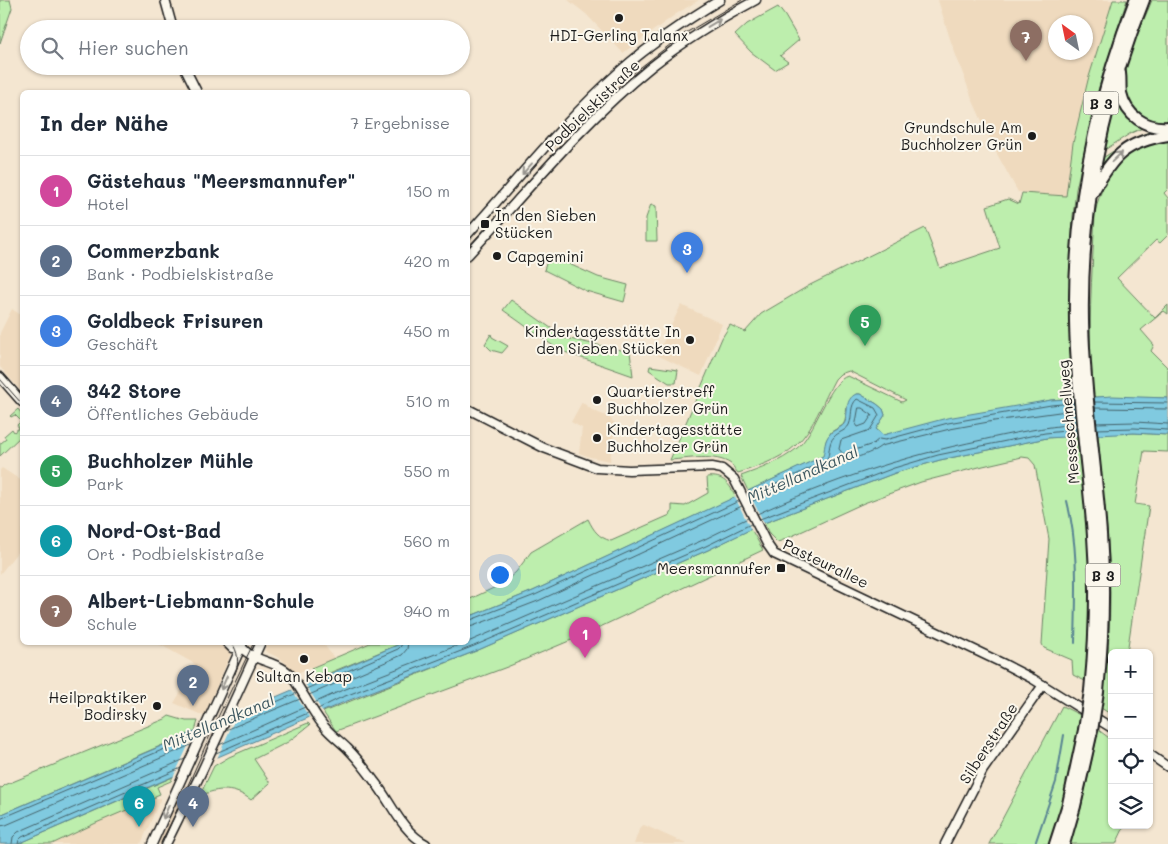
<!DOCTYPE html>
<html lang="de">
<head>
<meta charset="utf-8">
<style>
  :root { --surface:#fff; --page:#f2f2f3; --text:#1f2937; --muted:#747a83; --line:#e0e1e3; --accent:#b45309 }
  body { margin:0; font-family:Mali,sans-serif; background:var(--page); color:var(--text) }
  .controls { position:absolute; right:15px; bottom:15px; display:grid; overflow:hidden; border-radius:8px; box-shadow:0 1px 4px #0004 }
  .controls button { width:45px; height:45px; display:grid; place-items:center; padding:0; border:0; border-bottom:1px solid var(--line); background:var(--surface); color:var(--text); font:25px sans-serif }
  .compass { position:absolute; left:1048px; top:15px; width:45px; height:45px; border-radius:50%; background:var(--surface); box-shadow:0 1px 4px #0004; rotate:327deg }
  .you { position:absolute; left:499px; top:574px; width:18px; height:18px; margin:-12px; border:4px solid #fff; border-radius:50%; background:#1a73e8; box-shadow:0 0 0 8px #1a73e833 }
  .badge { display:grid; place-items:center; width:32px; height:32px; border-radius:50%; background:var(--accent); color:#fff; font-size:16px; font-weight:700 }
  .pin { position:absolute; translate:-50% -41px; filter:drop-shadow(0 1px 2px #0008) }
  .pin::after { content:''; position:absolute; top:26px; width:18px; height:15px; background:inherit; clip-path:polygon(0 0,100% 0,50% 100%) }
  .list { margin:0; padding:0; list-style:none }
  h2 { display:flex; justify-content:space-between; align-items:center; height:65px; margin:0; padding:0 20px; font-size:21px }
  h2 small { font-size:16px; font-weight:400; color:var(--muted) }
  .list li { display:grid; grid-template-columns:32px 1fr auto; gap:15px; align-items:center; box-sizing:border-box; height:70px; padding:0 20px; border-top:1px solid var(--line) }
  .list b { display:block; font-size:19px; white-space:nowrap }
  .list p { margin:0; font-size:16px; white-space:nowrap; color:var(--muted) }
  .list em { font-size:16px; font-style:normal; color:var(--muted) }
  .icon { flex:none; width:28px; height:28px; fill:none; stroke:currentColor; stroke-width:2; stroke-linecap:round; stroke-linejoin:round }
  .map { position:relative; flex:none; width:1168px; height:844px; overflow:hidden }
  .search { position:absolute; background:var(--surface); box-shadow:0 1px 4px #0004; left:20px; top:20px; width:450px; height:55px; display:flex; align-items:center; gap:12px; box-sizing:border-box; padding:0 18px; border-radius:28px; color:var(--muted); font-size:19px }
  .panel { position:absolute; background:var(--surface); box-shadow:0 1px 4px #0004; left:20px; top:90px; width:450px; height:555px; border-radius:8px }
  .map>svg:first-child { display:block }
  .built { fill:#efdabe; fill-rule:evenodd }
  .green { fill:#bdeead; stroke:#6c8564 }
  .water { fill:#80cae0; stroke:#588492 }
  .pier { fill:#f4e6d1 }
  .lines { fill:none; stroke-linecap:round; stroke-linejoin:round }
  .shore { stroke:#44626a; stroke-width:1 }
  .stream { stroke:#588492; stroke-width:2 }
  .secondary-casing { stroke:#1c1c1c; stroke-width:11 }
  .highway-casing { stroke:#1c1c1c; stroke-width:14 }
  .secondary { stroke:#fbf7ec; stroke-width:8 }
  .highway { stroke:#fbf7ec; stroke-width:10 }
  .tram { stroke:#1c1c1c; stroke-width:1 }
  .highway-bridge-casing { stroke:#1c1c1c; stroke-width:14; stroke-linecap:butt }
  .highway-bridge { stroke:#fbf7ec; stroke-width:10 }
  .oneway { stroke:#97948e }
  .poi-dot { fill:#1c1c1c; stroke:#fbf7ec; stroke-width:2 }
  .labels { text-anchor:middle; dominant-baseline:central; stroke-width:4; stroke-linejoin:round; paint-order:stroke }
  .shield { fill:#fbf7ec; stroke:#5f5e5a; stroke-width:1 }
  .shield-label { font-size:14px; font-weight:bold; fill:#1c1c1c }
  .poi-label { font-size:15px; fill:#1c1c1c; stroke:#fbf7ec; text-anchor:end }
  .street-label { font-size:15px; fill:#1c1c1c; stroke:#fbf7ec }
  .water-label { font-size:16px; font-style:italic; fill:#3f5961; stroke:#fbf7ec }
</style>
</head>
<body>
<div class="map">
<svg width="1168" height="844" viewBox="0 0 1168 844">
  <rect width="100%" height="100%" fill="#f4e6d1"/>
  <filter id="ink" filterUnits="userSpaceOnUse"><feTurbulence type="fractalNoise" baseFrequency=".02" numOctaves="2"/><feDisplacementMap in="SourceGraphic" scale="10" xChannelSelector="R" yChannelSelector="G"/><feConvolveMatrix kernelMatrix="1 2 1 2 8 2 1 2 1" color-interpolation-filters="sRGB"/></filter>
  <g filter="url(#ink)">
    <g class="built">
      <path d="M568,0H699L676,14L623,53L586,14Z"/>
      <path d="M938,0H1113L1088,80L1073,143L1066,196L1018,192L997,154L973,101L951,42ZM1056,22H1086V52H1056Z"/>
      <path d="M681,305L722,324L701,376L657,355Z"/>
      <path d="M12,309L22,316V392L0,367V333Z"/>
      <path d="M582,402L592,410L608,417L615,423L610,461L590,457L579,453L582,428L571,422Z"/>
      <path d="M2,468L22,481V546L0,574V470Z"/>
      <path d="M160,642L222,643L231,653L204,716L174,703L190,677L195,664L159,644Z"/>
      <path d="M266,643H323L334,658L297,673L281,659L265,651Z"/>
      <path d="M155,798H161L141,844H52L96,823Z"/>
      <path d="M176,802L180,804L162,844H158Z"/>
      <path d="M644,825L686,844H634L640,827Z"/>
    </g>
    <g class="green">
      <path d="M0,0H10L12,8L0,43Z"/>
      <path d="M1113,0H1127L1099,87L1076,189L1073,216L1069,294L1072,371L1074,372V398L1051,400L883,435L876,429L885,415L883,409L877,404L860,394H856L847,406L845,421L843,425L831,432L826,441L824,456L748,491L741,476C760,469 780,462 796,449C815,435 829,380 848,376L902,402L906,400L849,371L840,374L835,379C823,401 813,430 795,446C782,458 755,468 738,473C736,471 733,466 731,464C715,453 688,459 670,460L722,338L730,325L745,332L761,314L810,285L925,228L940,268L1000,248L987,206L1008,199L1019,204L1022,193L1066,196L1073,143L1088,80Z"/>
      <path d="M1152,0H1168V123C1155,123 1145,121 1137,112C1133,108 1128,104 1127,100C1117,69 1141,29 1152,0Z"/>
      <path d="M778,7L785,16L799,40L780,56L788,62L775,70L751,52L735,35L747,24Z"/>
      <path d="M1116,94L1145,127L1131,133L1103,151Z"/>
      <path d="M1154,130H1168L1154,134L1100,174L1101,159L1134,138Z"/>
      <path d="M1168,140V189L1164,193L1168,198V235L1160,243L1156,240L1117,278L1155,318L1168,305V314L1164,311L1141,330L1154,345L1151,351L1168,368V398L1093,397C1087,337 1092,274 1095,215C1096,202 1106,177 1115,167C1129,150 1147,144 1168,140Z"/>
      <path d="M651,204L656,206L657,241H646V218Z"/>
      <path d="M549,255L598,277L628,285L624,302L586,291L544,270Z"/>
      <path d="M511,300L565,338L630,352L633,376L559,350L503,310Z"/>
      <path d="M491,334L492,337L508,346L502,353L491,350L485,344Z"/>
      <path d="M650,366L678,370L676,383H669L649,370Z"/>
      <path d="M18,409L22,414V435L0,456V442L1,443L6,439L4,436L12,429L14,432L19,428L17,425L21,421L15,415L11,417L10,416Z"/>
      <path d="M1134,433L1168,435V452L1144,451L1135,504L1149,506L1127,653H1112V715L1101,708C1111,649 1112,588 1107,529C1104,497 1100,466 1098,434Z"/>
      <path d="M1076,435C1089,517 1093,599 1085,681L1073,675L1072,660L1044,648L1042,644L1049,539L1035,465L1029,458L1022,457L983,466L921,482L864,503L781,541L777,542L769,534L764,523L895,473L940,460L1047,438Z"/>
      <path d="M707,477C724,475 729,484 736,497L533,591L468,617V600L502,584L516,572L531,552L588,519C594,531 598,537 611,541L670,515L672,512V505L685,506L708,493Z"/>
      <path d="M751,529L763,550L581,636L507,667L336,731L323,712L476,651L708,550Z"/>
      <path d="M370,643H402L327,674L325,671L314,676L311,668Z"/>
      <path d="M1062,706L1082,716L1080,731H1078L1062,802L1050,844H989Z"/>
      <path d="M169,716L186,721H198L195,731L0,815V787L2,788L5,785L165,719Z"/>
      <path d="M308,723L310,725L288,742L254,759L270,783L251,800C236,788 217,787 201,796L200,795L214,766L229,757Z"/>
      <path d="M1097,729L1112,740V825H1125L1116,844H1070L1081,808L1096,741H1095Z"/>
      <path d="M173,777L171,781L157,787L160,794L155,796V798L96,823L52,844H18Z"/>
    </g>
    <path class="water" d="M856,394H860L877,404L883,409L885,415L876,429L883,435L947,418L1051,400L1112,396L1168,398V435L1134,433L1047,438L940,460L895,473L764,523L708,550L476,651L342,703L18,844H0V815L402,643L468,642V617L533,591L823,456C825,449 824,440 830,434C834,429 843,428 845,422C849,411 844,400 856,394Z"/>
    <g class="pier">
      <path d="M747,489L765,525L752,532L734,495Z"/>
      <path d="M304,682L324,714L311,720L291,688Z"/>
      <path d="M239,710L216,761L172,780L197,727Z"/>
    </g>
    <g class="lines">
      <g class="shore">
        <path d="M1094,402L1168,403"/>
        <path d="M859,408H862L872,415L866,424L858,427L856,424Z"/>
        <path d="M1095,408L1168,409"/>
        <path d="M1096,423L1135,422L1168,424"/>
        <path d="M1097,429L1134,428L1168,430"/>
        <path d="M749,497L827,460C830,453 828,443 834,437C838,432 846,431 849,425C853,416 849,406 857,399L875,408L879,415L870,430L841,440L839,449L843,454L873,444L879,439L885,440L948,423L1051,405L1074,403"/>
        <path d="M751,502L828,466L836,458C848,462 871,454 881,446L950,429L994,421L1074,410"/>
        <path d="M757,514C829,481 904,456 982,440C1013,433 1044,427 1076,424"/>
        <path d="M760,519L894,468L938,455L1045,433L1076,430"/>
        <path d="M468,621L535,595L739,501"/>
        <path d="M468,627L473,626L538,601L742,506"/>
        <path d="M468,642L703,540L748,518"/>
        <path d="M306,689L398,649L401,646L402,642"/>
        <path d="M309,695L402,655L407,649L408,642"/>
        <path d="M314,703L338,692L466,642"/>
        <path d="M318,709L340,698L474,646L706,546L751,524"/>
        <path d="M230,722L297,693"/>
        <path d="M226,730L300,699"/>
        <path d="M219,745L305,707"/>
        <path d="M216,753L308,713"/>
        <path d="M0,819L195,736"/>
        <path d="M0,826L6,825L191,745"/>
        <path d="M12,844L13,837L18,832L185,759"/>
        <path d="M18,844L19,840L22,837L181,768"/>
      </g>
      <g class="stream">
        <path d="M1067,501C1079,550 1076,593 1075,643"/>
        <path d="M1035,844L1056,782L1064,735"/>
      </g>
      <defs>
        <g id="secondary">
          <path d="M165,0L173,29"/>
          <path d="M184,66L197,92"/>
          <path d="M468,234C518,179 565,120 621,70C652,43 685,21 720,0"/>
          <path d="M468,255C527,191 583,122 651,67C684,41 719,20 756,0"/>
          <path d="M0,377L22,402"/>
          <path d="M468,409L544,448L597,468L629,470L712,467L722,469L734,479L767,544L774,554L1002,663L1033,679L1112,728"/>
          <path d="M226,642L232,648H241"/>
          <path d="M239,642C247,663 280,659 292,677C303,692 311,710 323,725C330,734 340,741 348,749C358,759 367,771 375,782C391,802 402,832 426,844"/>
          <path d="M1149,754L1168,767"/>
          <path d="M152,844L242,645"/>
          <path d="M166,844L202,771L261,642"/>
          <path d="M945,844L983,770L1043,685"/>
        </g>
        <g id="highway">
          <path d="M1120,73C1121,80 1120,87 1121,93C1126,116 1146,129 1168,127"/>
          <path d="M1093,192C1113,156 1125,142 1168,135"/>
          <path d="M1090,691C1095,639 1097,588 1093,536C1088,465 1076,393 1075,321C1073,211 1095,103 1135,0"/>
          <path d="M1098,692C1103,640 1105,587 1101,534C1096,463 1084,392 1083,320C1081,210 1103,102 1144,0"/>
          <path d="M1055,844L1068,804L1084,730"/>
          <path d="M1064,844L1075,806L1092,731"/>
        </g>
      </defs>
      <use href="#secondary" class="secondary-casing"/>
      <use href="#highway" class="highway-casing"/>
      <use href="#secondary" class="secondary"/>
      <use href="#highway" class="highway"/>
      <g class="tram">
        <path d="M468,247L595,109L628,77L684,34L742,0"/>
        <path d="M0,379L22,404"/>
        <path d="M231,642C239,652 239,663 235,674"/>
        <path d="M162,844L219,715L254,642"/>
      </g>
      <defs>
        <g id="highway-bridge">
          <path d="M1084,730L1090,691"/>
          <path d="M1092,731L1098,692"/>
        </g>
      </defs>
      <use href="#highway-bridge" class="highway-bridge-casing"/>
      <use href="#highway-bridge" class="highway-bridge"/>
    </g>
    <defs><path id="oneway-shaft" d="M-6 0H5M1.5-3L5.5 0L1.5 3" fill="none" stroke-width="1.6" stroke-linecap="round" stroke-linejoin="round" transform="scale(1.25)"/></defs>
    <g class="oneway">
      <use href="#oneway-shaft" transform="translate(714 23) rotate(-31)"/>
      <use href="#oneway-shaft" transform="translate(1117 157) rotate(-43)"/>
      <use href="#oneway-shaft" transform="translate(527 169) rotate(132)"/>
      <use href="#oneway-shaft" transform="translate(224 683) rotate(114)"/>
      <use href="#oneway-shaft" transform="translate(166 812) rotate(113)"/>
    </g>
  </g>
  <g class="poi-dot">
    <circle cx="619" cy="18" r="5"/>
    <circle cx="1032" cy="136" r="5"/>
    <rect x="480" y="219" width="10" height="10" rx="2.5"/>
    <circle cx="497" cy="256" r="5"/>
    <circle cx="690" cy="340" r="5"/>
    <circle cx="597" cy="400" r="5"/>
    <circle cx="597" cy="438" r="5"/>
    <rect x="776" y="563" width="10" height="10" rx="2.5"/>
    <circle cx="304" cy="659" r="5"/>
    <circle cx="157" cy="706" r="5"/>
  </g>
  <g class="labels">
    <g class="shield">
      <rect x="1083.5" y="91.5" width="35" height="23" rx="4"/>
      <rect x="1085.5" y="563.5" width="35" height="23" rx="4"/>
    </g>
    <g class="shield-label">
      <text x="1101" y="103">B 3</text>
      <text x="1103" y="575">B 3</text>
    </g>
    <g class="poi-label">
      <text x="619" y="35" text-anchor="middle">HDI-Gerling Talanx</text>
      <text x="1022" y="127">Grundschule Am<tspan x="1022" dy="17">Buchholzer Grün</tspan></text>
      <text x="495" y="215" text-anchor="start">In den Sieben<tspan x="495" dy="17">Stücken</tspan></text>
      <text x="507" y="256" text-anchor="start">Capgemini</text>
      <text x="680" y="331">Kindertagesstätte In<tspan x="680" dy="17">den Sieben Stücken</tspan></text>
      <text x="607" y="391" text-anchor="start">Quartierstreff<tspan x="607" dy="17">Buchholzer Grün</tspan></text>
      <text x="607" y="429" text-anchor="start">Kindertagesstätte<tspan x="607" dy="17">Buchholzer Grün</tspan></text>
      <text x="771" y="568">Meersmannufer</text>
      <text x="304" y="676" text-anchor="middle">Sultan Kebap</text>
      <text x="147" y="697">Heilpraktiker<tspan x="147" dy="17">Bodirsky</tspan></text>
    </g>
    <g class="street-label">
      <text transform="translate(592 105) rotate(-44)">Podbielskistraße</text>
      <text transform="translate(1068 422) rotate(-95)">Messeschnellweg</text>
      <text transform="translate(826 563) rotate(26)">Pasteurallee</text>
      <text transform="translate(988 743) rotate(-57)">Silberstraße</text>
    </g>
    <g class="water-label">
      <text transform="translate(802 474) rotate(-24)">Mittellandkanal</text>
      <text transform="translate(218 722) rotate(-23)">Mittellandkanal</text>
    </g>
  </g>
</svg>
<div class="controls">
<button>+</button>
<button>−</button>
<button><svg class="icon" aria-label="locate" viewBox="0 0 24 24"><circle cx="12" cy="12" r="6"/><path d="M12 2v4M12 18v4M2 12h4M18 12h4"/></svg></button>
<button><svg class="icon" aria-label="layers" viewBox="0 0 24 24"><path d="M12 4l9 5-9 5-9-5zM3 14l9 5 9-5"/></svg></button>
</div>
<svg class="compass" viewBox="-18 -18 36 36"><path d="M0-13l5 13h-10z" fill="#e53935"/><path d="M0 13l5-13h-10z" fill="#747a83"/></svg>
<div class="you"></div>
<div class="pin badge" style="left:585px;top:658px;background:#d1479c">1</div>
<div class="pin badge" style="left:193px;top:706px;background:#5c6f8a">2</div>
<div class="pin badge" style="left:687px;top:273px;background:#3f7fe0">3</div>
<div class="pin badge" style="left:193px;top:827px;background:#5c6f8a">4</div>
<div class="pin badge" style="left:865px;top:346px;background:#2e9e5b">5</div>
<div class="pin badge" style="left:139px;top:827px;background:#0f9aa8">6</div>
<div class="pin badge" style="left:1026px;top:61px;background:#8d6e63">7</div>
<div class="search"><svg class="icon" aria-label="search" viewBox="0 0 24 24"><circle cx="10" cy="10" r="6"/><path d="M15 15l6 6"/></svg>Hier suchen</div>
<section class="panel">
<h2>In der Nähe<small>7 Ergebnisse</small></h2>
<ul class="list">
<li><span class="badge" style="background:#d1479c">1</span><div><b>Gästehaus &quot;Meersmannufer&quot;</b><p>Hotel</p></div><em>150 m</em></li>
<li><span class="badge" style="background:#5c6f8a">2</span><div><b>Commerzbank</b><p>Bank · Podbielskistraße</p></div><em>420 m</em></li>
<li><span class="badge" style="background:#3f7fe0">3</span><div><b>Goldbeck Frisuren</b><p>Geschäft</p></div><em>450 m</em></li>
<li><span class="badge" style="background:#5c6f8a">4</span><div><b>342 Store</b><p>Öffentliches Gebäude</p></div><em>510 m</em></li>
<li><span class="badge" style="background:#2e9e5b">5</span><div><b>Buchholzer Mühle</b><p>Park</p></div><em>550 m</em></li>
<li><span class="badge" style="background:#0f9aa8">6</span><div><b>Nord-Ost-Bad</b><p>Ort · Podbielskistraße</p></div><em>560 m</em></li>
<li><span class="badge" style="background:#8d6e63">7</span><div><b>Albert-Liebmann-Schule</b><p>Schule</p></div><em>940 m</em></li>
</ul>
</section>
</div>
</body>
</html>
